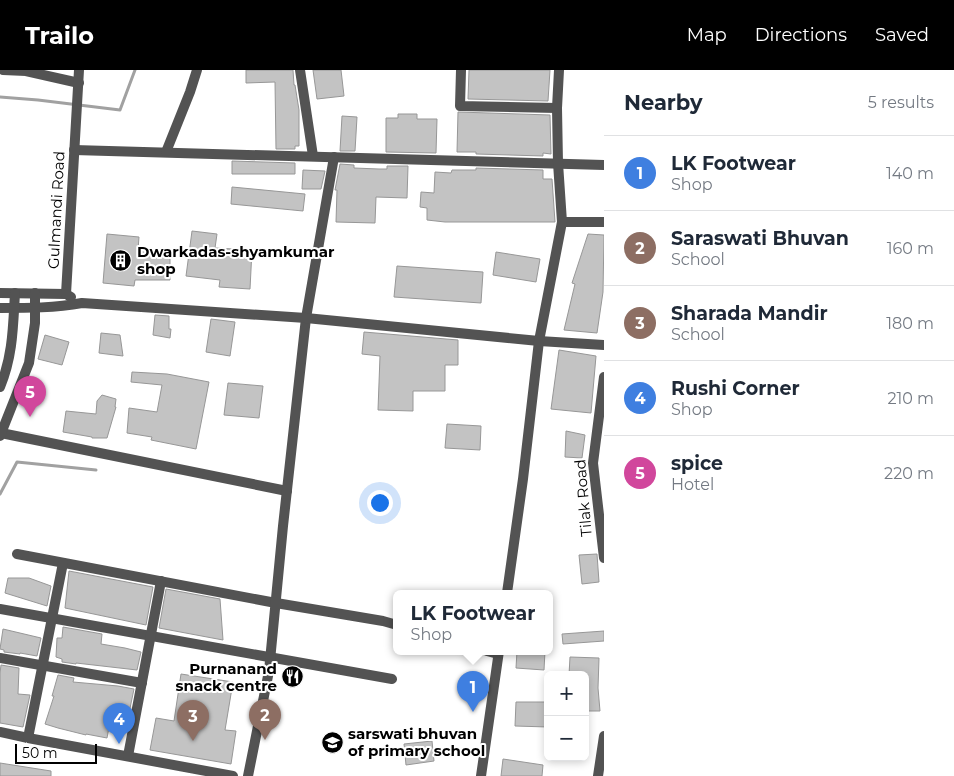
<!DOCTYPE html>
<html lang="en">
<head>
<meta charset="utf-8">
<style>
  :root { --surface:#fff; --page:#f2f2f3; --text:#1f2937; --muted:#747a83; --line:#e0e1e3; --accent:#000 }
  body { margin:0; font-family:Montserrat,sans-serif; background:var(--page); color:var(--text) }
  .controls { position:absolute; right:15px; bottom:15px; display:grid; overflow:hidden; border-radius:8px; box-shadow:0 2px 8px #0003 }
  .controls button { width:45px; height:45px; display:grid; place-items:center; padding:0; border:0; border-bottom:1px solid var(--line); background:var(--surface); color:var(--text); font:25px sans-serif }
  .scale { position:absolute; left:15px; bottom:12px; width:82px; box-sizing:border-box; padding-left:5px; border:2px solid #000; border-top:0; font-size:14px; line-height:18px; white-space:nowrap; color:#000; -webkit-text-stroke:4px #fff; paint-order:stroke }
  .you { position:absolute; left:379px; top:432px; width:18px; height:18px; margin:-12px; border:4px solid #fff; border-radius:50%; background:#1a73e8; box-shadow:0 0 0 8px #1a73e833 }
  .badge { display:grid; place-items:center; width:32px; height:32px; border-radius:50%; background:var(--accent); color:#fff; font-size:16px; font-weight:700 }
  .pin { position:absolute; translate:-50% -41px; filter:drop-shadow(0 1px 2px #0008) }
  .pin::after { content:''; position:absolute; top:26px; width:18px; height:15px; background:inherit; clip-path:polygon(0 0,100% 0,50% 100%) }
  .popup { position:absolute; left:393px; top:520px; width:160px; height:65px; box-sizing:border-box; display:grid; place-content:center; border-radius:8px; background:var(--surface); filter:drop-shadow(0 1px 4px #0005); font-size:16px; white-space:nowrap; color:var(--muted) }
  .popup b { font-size:19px; color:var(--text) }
  .popup::after { content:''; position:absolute; left:50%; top:100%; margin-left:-10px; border:10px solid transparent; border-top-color:var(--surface) }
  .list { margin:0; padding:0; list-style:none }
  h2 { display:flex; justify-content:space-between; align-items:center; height:65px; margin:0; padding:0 20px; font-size:21px }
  h2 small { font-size:16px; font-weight:400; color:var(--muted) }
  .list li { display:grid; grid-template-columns:32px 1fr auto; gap:15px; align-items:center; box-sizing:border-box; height:75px; padding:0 20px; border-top:1px solid var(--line) }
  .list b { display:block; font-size:19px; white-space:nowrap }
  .list p { margin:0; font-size:16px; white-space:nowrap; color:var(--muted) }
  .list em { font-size:16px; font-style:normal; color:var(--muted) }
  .map { position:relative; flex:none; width:604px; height:706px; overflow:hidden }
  header { display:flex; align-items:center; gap:30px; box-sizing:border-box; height:70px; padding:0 25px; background:var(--accent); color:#fff }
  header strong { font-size:24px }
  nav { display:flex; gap:28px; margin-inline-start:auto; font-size:18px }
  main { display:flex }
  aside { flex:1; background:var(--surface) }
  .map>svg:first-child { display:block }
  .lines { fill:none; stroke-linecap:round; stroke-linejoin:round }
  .stream { stroke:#a1a1a1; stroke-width:3 }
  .building { fill:#c3c3c3; stroke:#979797 }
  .minor { stroke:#535353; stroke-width:10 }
  .tertiary { stroke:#535353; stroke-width:10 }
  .labels { text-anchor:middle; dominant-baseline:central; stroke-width:4; stroke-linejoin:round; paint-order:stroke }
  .street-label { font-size:15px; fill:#000; stroke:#fff }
  .poi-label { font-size:15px; font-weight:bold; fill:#000; stroke:#fff; text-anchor:start }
</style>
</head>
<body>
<header>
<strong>Trailo</strong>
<nav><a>Map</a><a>Directions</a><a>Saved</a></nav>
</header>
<main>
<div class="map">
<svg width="604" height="706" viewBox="0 0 604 706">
  <rect width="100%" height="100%" fill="#fff"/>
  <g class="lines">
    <g class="stream">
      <path d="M0,27L38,30L120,40L135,0"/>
      <path d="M0,424L17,392L96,400"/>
    </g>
  </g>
  <g class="building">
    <path d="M246,0H293L294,15H295L299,40V76H295V79H276L275,12L246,13Z"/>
    <path d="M313,0H341L344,26L317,29Z"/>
    <path d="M469,0H550L548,31L468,29Z"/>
    <path d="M458,42L550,45L551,84L543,83V86L476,84V82H457Z"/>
    <path d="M398,44H417V49H437L436,83L386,82V48H398Z"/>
    <path d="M342,46L357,47L355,81H340Z"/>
    <path d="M232,91L295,93V104H232Z"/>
    <path d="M340,94L354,95V98L379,99H387V96H408L407,128L376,127L375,153L336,152L337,120H335Z"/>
    <path d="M476,98L543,100V109H552L555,152H445L427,150V138L420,137L421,122L434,123L435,102L451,103L452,100H476Z"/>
    <path d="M303,100L325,101L321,119H302Z"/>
    <path d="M232,117L305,124L303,141L231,134Z"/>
    <path d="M192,161L217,164L215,178L252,180L250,219L219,217L220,210L186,206Z"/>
    <path d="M107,164L139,167L138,180H170V210H135L134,216L103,213Z"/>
    <path d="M588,164L604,165L603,222L597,263L564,260L575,214L572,213Z"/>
    <path d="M496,182L540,189L536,212L493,205Z"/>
    <path d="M397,196L483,202L481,233L394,227Z"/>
    <path d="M155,245L169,246V259H171L170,268L153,265Z"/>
    <path d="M211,249L235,252L230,286L206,282Z"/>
    <path d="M364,262L458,270V295H445V321H413V341L378,340L380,286L362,284Z"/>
    <path d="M101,263L120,265L123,286L99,283Z"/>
    <path d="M45,265L69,272L62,295L38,289Z"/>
    <path d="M559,280L596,286L591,343L551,339Z"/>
    <path d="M132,302L167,304L209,312L196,379L151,370L152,367L127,363L129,338L157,342L162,315L131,312Z"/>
    <path d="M228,313L263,316L259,348L224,345Z"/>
    <path d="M102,325L116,329L115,337H116L107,368H92V367L63,362L66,341L96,344L97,331Z"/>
    <path d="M447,354L481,356L480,380L445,378Z"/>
    <path d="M566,361L585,365L582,388L565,387Z"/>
    <path d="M597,484L599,512L582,514L579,485Z"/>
    <path d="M69,501L153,517L146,555L65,538Z"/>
    <path d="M8,508H29L51,516L47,536L5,523Z"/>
    <path d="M166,519L220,529L223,570L159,558Z"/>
    <path d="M63,557L102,564L101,574L125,578L141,582L137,600L76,593V594L62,592V589L56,587L57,568H62Z"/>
    <path d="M3,559L41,568L37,586L20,583V584L4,582V580L0,579Z"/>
    <path d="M604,561V571L563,574L562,564Z"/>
    <path d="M517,581H545L544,600L516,598Z"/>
    <path d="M570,587L599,588L598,618L600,641H585V605H569Z"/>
    <path d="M1,595L19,598L18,624L30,625L23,657L0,653V603Z"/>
    <path d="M181,604L233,612L225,660L236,661L231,694L150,680L156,648L174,651Z"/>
    <path d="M58,605L74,608L73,612L118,616L134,619L129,643L112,641L107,668L86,664V665L58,658L45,654L54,626H52Z"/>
    <path d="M516,632H548V657L515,656Z"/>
    <path d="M432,671L434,691L406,695L404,674Z"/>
    <path d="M503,689L543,695L542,706H501Z"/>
    <path d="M0,693L51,701V706H0Z"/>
  </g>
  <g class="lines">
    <g class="minor">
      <path d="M3,0L26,1L79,13"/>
      <path d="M300,0L313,86"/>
      <path d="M461,0L460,36L557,38"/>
      <path d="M74,80L604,95"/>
      <path d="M166,82L190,22L197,0"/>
      <path d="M1,363L287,421"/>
      <path d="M17,484L276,533L383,551L397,555"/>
      <path d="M0,539L392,609"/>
      <path d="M487,581L498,584"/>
      <path d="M0,588L142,613"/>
      <path d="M0,662L28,668L233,706"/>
      <path d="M28,668L63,493"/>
      <path d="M128,686L161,511"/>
      <path d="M248,706L269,601L283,456L306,248L334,87"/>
      <path d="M598,706L604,666"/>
    </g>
    <g class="tertiary">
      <path d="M562,152H604"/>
      <path d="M0,223L66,224L71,227"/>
      <path d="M66,224L79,0"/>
      <path d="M0,238C28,238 55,238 82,233L306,248L539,271L604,275"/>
      <path d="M604,307L593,393L604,488"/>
      <path d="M0,317C13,286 13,256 15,223"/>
      <path d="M0,366L29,293L35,253V223"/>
      <path d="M507,523L523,409L539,271L562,152L558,93L557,38L559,0"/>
      <path d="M481,706L499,581"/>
    </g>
  </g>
  <defs>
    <symbol id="building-disc" viewBox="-11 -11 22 22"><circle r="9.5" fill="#000" stroke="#fff"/><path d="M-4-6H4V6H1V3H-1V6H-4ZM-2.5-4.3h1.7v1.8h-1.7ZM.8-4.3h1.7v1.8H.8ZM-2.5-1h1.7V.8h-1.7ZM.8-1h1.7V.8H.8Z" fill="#fff"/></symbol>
    <symbol id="restaurant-disc" viewBox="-11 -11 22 22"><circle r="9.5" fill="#000" stroke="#fff"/><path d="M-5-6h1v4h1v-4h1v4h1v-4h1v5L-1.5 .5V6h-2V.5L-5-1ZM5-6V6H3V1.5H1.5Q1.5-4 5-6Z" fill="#fff"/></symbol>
    <symbol id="school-disc" viewBox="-11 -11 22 22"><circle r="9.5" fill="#000" stroke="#fff"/><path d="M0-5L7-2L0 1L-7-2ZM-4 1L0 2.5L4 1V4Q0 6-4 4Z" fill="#fff"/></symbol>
  </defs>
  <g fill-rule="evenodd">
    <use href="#building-disc" x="108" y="178" width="25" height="25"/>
    <use href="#restaurant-disc" x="280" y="594" width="25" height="25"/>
    <use href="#school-disc" x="320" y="660" width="25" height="25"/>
  </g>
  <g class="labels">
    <g class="street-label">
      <text transform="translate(56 140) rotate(-87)">Gulmandi Road</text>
      <text transform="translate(583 428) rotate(-95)">Tilak Road</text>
    </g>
    <g class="poi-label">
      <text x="137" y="181">Dwarkadas-shyamkumar<tspan x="137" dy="17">shop</tspan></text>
      <text x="277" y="598" text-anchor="end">Purnanand<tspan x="277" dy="17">snack centre</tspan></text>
      <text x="348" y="663">sarswati bhuvan<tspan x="348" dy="17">of primary school</tspan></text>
    </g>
  </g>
</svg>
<div class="controls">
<button>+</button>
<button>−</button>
</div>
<div class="scale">50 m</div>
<div class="you"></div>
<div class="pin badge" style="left:473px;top:642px;background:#3f7fe0">1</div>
<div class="popup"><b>LK Footwear</b>Shop</div>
<div class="pin badge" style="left:265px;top:670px;background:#8d6e63">2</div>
<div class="pin badge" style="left:193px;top:671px;background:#8d6e63">3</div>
<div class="pin badge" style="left:119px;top:674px;background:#3f7fe0">4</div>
<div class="pin badge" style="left:30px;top:347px;background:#d1479c">5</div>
</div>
<aside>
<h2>Nearby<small>5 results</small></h2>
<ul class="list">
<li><span class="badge" style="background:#3f7fe0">1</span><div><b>LK Footwear</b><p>Shop</p></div><em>140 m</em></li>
<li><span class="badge" style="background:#8d6e63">2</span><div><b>Saraswati Bhuvan</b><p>School</p></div><em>160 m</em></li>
<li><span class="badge" style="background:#8d6e63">3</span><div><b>Sharada Mandir</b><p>School</p></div><em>180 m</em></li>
<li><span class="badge" style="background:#3f7fe0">4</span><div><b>Rushi Corner</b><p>Shop</p></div><em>210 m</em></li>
<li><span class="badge" style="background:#d1479c">5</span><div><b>spice</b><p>Hotel</p></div><em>220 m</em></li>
</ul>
</aside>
</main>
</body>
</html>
